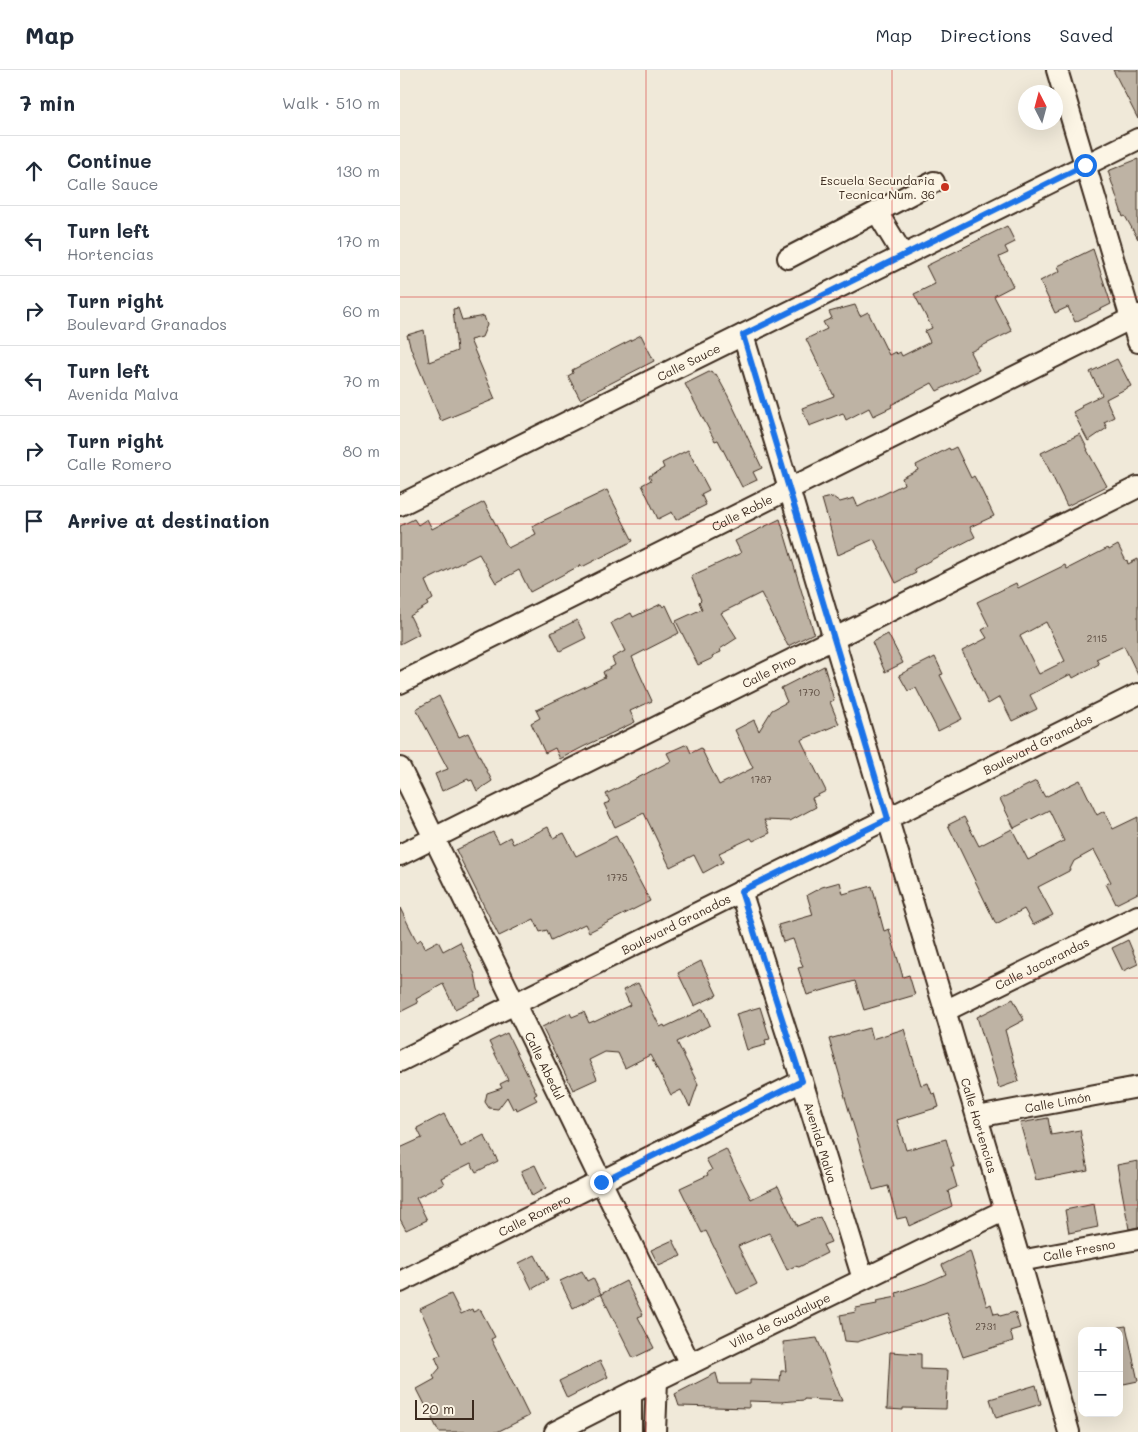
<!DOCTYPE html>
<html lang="en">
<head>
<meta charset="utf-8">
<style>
  :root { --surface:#fff; --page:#f6f6f7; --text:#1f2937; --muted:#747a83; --line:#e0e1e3 }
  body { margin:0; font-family:Mali,sans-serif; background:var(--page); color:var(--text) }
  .controls { position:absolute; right:15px; bottom:15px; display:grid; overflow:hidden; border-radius:10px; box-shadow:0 5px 20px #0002 }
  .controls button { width:45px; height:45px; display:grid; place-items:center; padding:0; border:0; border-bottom:1px solid var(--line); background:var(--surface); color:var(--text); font:25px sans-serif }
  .compass { position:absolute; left:618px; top:15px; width:45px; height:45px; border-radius:50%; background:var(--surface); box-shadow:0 5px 20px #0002; rotate:354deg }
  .scale { position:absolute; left:15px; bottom:12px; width:59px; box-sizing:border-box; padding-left:5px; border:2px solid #3b2a1e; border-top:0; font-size:14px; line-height:18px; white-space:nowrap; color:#3b2a1e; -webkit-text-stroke:4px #fcf5e5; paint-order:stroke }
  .stop { position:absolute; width:15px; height:15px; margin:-11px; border:4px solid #1a73e8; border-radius:50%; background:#fff }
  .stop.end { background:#1a73e8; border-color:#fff; box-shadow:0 1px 5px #0008 }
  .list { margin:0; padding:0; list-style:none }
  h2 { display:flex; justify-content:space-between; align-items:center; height:65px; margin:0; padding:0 20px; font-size:21px }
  h2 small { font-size:16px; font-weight:400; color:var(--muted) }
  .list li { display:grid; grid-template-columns:32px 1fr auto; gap:15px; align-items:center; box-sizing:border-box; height:70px; padding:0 20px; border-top:1px solid var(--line) }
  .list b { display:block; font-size:19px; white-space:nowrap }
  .list p { margin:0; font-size:16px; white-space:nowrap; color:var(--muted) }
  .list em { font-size:16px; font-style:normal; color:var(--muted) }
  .icon { flex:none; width:28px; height:28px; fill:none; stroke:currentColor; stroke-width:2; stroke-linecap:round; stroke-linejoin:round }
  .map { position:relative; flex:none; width:738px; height:1362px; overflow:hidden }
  header { display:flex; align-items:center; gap:30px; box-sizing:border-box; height:70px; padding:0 25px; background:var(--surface); border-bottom:1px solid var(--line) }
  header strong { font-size:24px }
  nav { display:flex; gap:28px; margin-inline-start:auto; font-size:18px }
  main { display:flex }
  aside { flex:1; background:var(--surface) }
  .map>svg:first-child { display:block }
  .building { fill:#beb3a4; stroke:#3b2a1e; fill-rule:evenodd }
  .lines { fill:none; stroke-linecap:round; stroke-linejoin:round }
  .minor-casing { stroke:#3b2a1e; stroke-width:24 }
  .minor { stroke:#fcf5e5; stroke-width:20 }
  .route { stroke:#1a73e8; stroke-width:6 }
  .grid { fill:none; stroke:#d62828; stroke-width:1; stroke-opacity:0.55 }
  .poi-dot { fill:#c8321e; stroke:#fcf5e5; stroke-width:2 }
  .labels { text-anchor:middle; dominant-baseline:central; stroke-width:4; stroke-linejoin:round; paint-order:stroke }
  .number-label { font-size:10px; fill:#5c4c40 }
  .poi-label { font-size:12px; fill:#3b2a1e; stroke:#fcf5e5; text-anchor:end }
  .street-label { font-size:12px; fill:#3b2a1e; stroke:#fcf5e5 }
</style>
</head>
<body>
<header>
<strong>Map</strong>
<nav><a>Map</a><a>Directions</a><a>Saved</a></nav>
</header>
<main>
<aside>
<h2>7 min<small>Walk · 510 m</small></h2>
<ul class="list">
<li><svg class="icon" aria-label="ahead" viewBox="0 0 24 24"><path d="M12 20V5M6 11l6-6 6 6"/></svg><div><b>Continue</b><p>Calle Sauce</p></div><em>130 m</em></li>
<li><svg class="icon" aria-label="left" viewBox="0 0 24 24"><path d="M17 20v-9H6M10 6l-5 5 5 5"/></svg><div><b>Turn left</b><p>Hortencias</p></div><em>170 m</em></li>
<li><svg class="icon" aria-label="right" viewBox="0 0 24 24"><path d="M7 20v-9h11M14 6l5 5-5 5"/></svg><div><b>Turn right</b><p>Boulevard Granados</p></div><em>60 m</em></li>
<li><svg class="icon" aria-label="left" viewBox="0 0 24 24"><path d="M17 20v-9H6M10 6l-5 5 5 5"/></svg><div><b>Turn left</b><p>Avenida Malva</p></div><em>70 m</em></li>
<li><svg class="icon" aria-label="right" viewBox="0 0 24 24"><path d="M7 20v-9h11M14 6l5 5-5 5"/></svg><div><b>Turn right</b><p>Calle Romero</p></div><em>80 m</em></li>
<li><svg class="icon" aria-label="arrive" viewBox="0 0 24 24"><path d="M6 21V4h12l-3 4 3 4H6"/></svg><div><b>Arrive at destination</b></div></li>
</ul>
</aside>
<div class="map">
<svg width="738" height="1362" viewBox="0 0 738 1362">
  <rect width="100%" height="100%" fill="#f0e9d9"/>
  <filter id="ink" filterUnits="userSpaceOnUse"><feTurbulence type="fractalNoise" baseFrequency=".02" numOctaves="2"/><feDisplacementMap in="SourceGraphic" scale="10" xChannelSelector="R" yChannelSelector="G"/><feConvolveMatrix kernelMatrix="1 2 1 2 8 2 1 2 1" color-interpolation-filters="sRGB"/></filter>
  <g filter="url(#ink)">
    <g class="building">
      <path d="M713,0H738V49Z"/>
      <path d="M738,89V169L725,146L723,147L708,101Z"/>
      <path d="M607,156L615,172L605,177L608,183L599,187L613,216L594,226L612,261L570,282L579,300L537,321L532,313L491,335L492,337L473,346L469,338L446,350L443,343L409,356L402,338L434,326L406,269L427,259L423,252L432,248L429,242L455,235L460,246L468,242L489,285L495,282L497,284L500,282L502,286L530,272L525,261L532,258L514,224L535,214L526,196Z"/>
      <path d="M693,179L711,234L675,252L668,237L655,243L640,211L660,201L658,196Z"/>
      <path d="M58,238L62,250L84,246L87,255L82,267L70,270L95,329L41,351L11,279L7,265L24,260L29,292L57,281L53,239Z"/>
      <path d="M241,265L254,291L180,329L168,306L173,303L172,300Z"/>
      <path d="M717,289L731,316L706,329L714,347L704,352L707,358L688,371L673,342L682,337L681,335L702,325L690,302Z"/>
      <path d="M311,301L314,305L316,304L328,326L362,398L353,402L357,410L342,417L318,370L315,371L285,314Z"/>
      <path d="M680,364L688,380H687L707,416L667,436L641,383Z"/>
      <path d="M556,377L571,408L574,406L579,415L594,446L570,457L575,467L514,499L516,503L496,513L474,469L438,485L422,429L433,427L440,432L454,428L458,437L504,414L502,408L518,400L516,395L549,378L550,380Z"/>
      <path d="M288,380L309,420L301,424L306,435L276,450L272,442L258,449L242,415L251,410L249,406L264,398L262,393Z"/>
      <path d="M207,420L233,471L182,497L181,495L130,522L119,500L96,513L79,484L25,511L33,529L27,533L28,535L10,546L19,564L0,574V456L14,449L18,455L27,449L32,459L84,432L108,478L136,464L132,456Z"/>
      <path d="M380,449L414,563L388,576L361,523L321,543L337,568L320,579L321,582L312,586L313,588L298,595L276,551L302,539L299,532L301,530L291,506L341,483L335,471Z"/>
      <path d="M718,475L726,491L727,490L728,494L738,489V605L724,576L696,589L699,594L673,608L671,604L630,625L637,639L612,651L600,627L588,634L562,581L587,568L582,560L589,556L577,532L616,513L618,518L665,495L667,499L708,478L709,480ZM646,552L665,591L639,604L620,566Z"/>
      <path d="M261,534L263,537L266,535L279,563L232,587L252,631L230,641L235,652L183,677L160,689L155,678L145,683L131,653L140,648L136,640L205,607L203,602L215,595L212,588L225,581L211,553L231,543L233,547Z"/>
      <path d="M177,550L186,568L160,581L151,563Z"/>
      <path d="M488,564L503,593L485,602L472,572Z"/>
      <path d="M535,587L543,604L540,605L562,649L538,661L516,618L508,621L499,605Z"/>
      <path d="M424,596L434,630L430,632L439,654L401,670L426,721L412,728L416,737L390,751L364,750L370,763L353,771L351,768L319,783L323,792L303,803L294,785L270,797L244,743L215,757L204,734L210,732L206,724L271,691L267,683L287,674L291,683L301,678L319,715L353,698L335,660L354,650L359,661L372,640L387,632L381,618Z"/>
      <path d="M39,626L59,667L68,663L92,711L77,721L72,710L69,711L68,709L42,721L35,704L48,699L16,639Z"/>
      <path d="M680,710L697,745L704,741L713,759L738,747V823L716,834L706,814L711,812L694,780L674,791L669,801L638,817L653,845L633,855L624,839L596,854L548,755L564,747L579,776L612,759L628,790L664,771L649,740L614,758L600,729L636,711L645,727Z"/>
      <path d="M148,757L153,768L164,763L176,786L216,766L250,831L189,862L185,854L151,870L147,860L140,862L134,849L99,866L56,780L93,762L99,773L110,767L113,774Z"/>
      <path d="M440,812L443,824L472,816L484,861L489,859L503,907L509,905L515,925L464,940L455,911L407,925L398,898L403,897L393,869L383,872L378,855L413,845L407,825L422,817Z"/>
      <path d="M0,838L17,872L21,869L25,878L38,871L43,881L60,872L75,904L78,919L81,926L55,939L43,914L16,929L18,933L0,942Z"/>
      <path d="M728,870L738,894L723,901L712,878Z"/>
      <path d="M301,891L317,925L294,936L278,903Z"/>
      <path d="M238,913L260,957L264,955L265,957L303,939L310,955L277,972L298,1014L290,1037L281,1020L271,1025L250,985L225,998L218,983L205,982L189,990L197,1009L173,1020L142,957L170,943L172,947L184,942L189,953L194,951V952L230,935L223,920Z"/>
      <path d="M613,929L624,950L605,960L619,1011L599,1018L577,947Z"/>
      <path d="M360,937L370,969L365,970L366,975L347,980L336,944Z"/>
      <path d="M469,958L472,969L504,959L521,1015L528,1013L532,1024L535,1023L539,1037L497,1050L506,1080L546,1069L554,1097H551L557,1117L548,1121L552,1136L509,1156L506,1147L497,1149L488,1116L473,1120L444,1024H445L429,969Z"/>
      <path d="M107,963L137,1024L134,1026L137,1030L117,1040L116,1037L113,1039L107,1027L98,1039L89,1038L85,1032L87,1023L102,1018L100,1014L108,1010L89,972Z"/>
      <path d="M44,1044L61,1077L84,1065L98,1091L76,1102L71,1093L41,1108L44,1114L16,1128L27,1150L6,1160L0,1149V1078L22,1068L17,1058Z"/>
      <path d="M648,1048L651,1065L680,1060L688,1100L636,1110L620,1053Z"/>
      <path d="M326,1079L351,1129L378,1116L397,1156L420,1147L431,1172L423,1175L427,1183L399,1197L395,1196L387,1200L369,1163L338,1176L357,1214L337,1224L306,1161L302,1163L280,1118L308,1105L307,1103L312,1100L306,1089Z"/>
      <path d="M738,1091V1157L729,1159L717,1095Z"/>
      <path d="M135,1095L146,1118L132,1126L121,1101Z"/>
      <path d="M694,1134L698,1157L669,1163L665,1140Z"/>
      <path d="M273,1170L281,1186L259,1196L251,1180Z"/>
      <path d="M570,1181L587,1236L591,1234L594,1244L599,1243L600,1246L615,1242L620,1258L610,1261L613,1271L563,1287L547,1243L457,1272L445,1271L440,1245L456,1242V1238L477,1234L476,1231L497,1227L496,1223L526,1213L546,1204L542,1195Z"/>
      <path d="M135,1185L148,1210L132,1219L119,1193Z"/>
      <path d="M182,1201L187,1211L193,1208L201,1224L226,1211L243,1245L238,1247L254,1278L233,1288L201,1224L173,1238L160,1211Z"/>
      <path d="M51,1224L61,1244L72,1239L73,1242L80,1239L95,1267L91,1269L129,1346L97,1362H39L17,1319L35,1309L33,1306L40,1298L35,1287L41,1285L20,1239Z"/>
      <path d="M726,1256L738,1311L719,1315V1257Z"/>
      <path d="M417,1268L442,1331L404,1329V1330L381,1332L349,1331V1338L279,1336L275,1324L316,1303L319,1314H350V1310L380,1311L381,1301H386L383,1272Z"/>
      <path d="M490,1282L521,1284V1299L548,1300L546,1339L503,1338V1340L487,1339Z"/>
      <path d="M200,1291L208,1307L167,1328L159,1311Z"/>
      <path d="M636,1315L641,1334L596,1348L590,1329Z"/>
    </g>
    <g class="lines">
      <defs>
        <g id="minor">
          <path d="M657,0L738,272"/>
          <path d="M477,142L503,185"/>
          <path d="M388,188L534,112"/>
          <path id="s1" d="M343,265L620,1191L669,1362"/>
          <path id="s2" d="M0,435L738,69"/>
          <path id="s3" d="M0,613L738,245"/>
          <path id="s4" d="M0,698L290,1294"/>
          <path id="s5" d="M0,785L738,417"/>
          <path id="s6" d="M341,821L402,1011L463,1209"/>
          <path id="s7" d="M545,941L738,846"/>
          <path id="s8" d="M0,991L738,624"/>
          <path id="s9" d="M577,1047L738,1017"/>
          <path id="s10" d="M620,1191L738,1169"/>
          <path id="s11" d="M0,1212L402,1011"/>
          <path d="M231,1324V1362"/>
          <path id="s12" d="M155,1362L257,1310L605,1140"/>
          <path d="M255,1362L257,1310"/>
        </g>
      </defs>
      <use href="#minor" class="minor-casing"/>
      <use href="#minor" class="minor"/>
    </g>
  </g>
  <g class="lines" filter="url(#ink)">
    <path class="route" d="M201,1112L402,1011L341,821L488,749L343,265L685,95"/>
  </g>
  <path class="grid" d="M246,0V1362M492,0V1362M0,227H738M0,454H738M0,681H738M0,908H738M0,1135H738"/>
  <circle class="poi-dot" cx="545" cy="117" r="5"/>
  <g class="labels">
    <g class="number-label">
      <text x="697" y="568">2115</text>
      <text x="409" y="622">1770</text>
      <text x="361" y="709">1787</text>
      <text x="217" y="807">1775</text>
      <text x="586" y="1256">2731</text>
    </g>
    <g class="poi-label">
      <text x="535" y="110">Escuela Secundaria<tspan x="535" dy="14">Tecnica Num. 36</tspan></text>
    </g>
    <g class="street-label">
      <text stroke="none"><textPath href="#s2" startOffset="322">Calle Sauce</textPath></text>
      <text stroke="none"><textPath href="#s3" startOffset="382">Calle Roble</textPath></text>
      <text stroke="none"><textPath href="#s5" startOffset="412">Calle Pino</textPath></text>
      <text stroke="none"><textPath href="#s8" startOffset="712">Boulevard Granados</textPath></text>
      <text stroke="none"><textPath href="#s8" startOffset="308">Boulevard Granados</textPath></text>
      <text stroke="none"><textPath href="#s7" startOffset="108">Calle Jacarandas</textPath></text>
      <text stroke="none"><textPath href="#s4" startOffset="331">Calle Abedul</textPath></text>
      <text stroke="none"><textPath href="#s9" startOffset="82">Calle Limón</textPath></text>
      <text stroke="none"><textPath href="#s1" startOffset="825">Calle Hortencias</textPath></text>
      <text stroke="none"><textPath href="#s6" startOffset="264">Avenida Malva</textPath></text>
      <text stroke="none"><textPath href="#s11" startOffset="150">Calle Romero</textPath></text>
      <text stroke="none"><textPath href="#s10" startOffset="60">Calle Fresno</textPath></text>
      <text stroke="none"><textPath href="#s12" startOffset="251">Villa de Guadalupe</textPath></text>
    </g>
  </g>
</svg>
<div class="controls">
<button>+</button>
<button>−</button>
</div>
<svg class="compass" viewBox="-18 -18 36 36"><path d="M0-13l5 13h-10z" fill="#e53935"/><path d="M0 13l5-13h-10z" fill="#747a83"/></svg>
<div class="scale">20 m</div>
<div class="stop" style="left:685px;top:95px"></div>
<div class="stop end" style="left:201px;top:1112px"></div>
</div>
</main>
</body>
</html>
